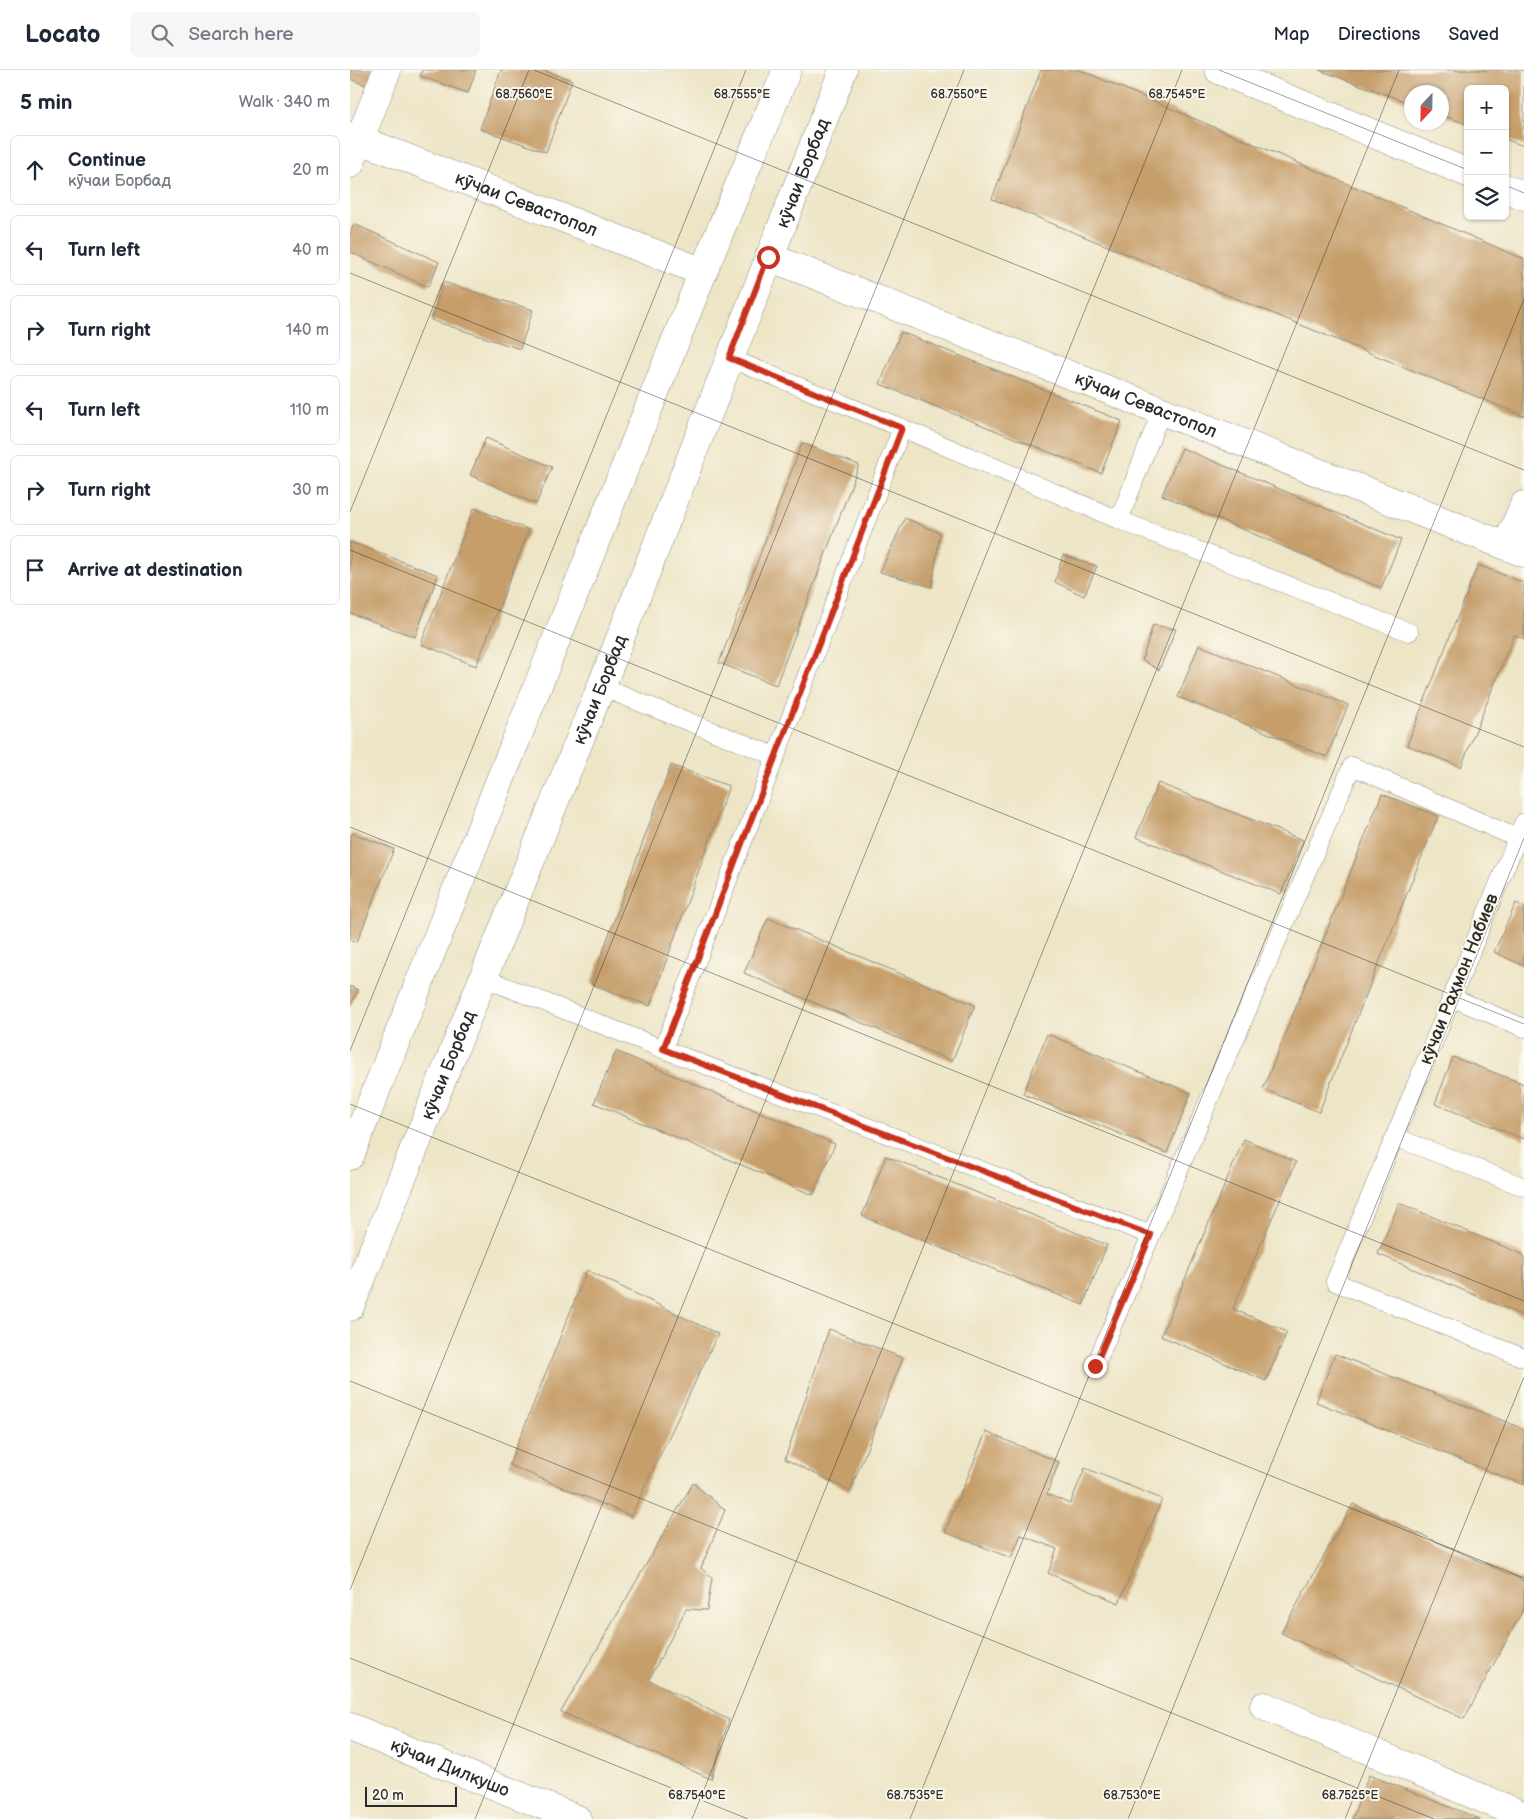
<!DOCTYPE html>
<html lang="en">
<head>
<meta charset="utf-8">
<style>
  :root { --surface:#fff; --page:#f6f6f7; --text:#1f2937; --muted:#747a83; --line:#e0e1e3 }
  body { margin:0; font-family:"Balsamiq Sans",sans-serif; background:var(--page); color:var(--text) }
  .controls { position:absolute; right:15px; top:15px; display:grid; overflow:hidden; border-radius:8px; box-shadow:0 1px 4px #0004 }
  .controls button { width:45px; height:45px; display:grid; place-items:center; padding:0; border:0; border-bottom:1px solid var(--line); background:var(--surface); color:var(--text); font:25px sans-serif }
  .compass { position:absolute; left:1054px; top:15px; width:45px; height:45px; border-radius:50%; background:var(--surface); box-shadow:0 1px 4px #0004; rotate:202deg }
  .scale { position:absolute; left:15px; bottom:12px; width:92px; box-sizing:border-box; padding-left:5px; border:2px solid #2b2b2b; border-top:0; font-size:14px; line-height:18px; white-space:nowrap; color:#2b2b2b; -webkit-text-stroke:4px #fbf7ec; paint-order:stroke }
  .stop { position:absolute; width:15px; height:15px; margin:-11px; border:4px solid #c8321e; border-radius:50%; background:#fff }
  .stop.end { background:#c8321e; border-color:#fff; box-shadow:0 1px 5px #0008 }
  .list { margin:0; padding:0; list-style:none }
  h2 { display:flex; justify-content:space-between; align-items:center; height:65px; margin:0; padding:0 20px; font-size:21px }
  h2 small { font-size:16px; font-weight:400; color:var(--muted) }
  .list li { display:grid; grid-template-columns:32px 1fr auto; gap:15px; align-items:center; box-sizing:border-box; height:70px; margin:0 10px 10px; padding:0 10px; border:1px solid var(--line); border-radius:8px }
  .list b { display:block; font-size:19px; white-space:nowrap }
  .list p { margin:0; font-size:16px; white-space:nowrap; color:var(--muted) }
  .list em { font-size:16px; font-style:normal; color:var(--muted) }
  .icon { flex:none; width:28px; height:28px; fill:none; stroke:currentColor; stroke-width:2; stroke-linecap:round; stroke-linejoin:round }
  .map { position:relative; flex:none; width:1174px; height:1749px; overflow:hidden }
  header { display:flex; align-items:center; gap:30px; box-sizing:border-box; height:70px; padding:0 25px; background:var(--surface); border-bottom:1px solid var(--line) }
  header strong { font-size:24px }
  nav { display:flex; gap:28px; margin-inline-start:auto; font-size:18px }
  .search { width:350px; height:45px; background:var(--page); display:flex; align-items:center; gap:12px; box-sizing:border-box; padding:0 18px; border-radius:8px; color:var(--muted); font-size:19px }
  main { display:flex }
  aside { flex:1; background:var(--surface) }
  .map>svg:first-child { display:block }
  .building { fill:#c69e6b }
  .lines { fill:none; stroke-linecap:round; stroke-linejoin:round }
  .lane-casing { stroke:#8c8878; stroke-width:19 }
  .street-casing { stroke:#8c8878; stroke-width:29 }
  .secondary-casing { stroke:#8c8878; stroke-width:29 }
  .lane { stroke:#fff; stroke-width:18 }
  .street { stroke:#fff; stroke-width:28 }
  .secondary { stroke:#fff; stroke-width:28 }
  .route { stroke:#c8321e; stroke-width:6 }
  .ticks { fill:none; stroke:#2b2b2b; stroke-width:1; stroke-opacity:0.45 }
  .labels { text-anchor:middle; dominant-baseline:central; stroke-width:4; stroke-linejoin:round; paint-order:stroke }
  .street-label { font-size:18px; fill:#2b2b2b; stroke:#fbf7ec }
  .ticks-label { font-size:12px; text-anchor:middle; fill:#2b2b2b; stroke:#fbf7ec; stroke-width:4; stroke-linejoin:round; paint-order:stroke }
</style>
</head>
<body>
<header>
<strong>Locato</strong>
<div class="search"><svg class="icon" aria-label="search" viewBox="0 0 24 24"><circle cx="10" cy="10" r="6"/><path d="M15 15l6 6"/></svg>Search here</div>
<nav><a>Map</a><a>Directions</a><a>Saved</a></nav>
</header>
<main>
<aside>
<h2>5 min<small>Walk · 340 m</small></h2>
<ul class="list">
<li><svg class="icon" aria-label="ahead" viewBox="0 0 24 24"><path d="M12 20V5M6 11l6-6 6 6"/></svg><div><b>Continue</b><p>кӯчаи Борбад</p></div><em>20 m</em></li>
<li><svg class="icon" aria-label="left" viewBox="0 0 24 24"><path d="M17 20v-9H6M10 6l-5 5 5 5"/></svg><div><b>Turn left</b></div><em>40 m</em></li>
<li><svg class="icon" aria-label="right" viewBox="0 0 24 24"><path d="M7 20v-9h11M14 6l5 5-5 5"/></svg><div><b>Turn right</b></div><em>140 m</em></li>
<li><svg class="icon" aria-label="left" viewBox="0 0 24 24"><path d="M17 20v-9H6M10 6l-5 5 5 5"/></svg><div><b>Turn left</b></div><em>110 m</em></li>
<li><svg class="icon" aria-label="right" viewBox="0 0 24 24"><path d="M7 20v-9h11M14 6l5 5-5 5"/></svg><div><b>Turn right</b></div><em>30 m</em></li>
<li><svg class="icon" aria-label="arrive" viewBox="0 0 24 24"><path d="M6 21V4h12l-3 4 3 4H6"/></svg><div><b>Arrive at destination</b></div></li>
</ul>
</aside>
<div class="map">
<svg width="1174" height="1749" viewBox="0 0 1174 1749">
  <rect width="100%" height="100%" fill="#fbf7ec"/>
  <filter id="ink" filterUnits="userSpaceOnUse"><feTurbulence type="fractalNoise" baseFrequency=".02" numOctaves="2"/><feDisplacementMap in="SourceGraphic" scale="10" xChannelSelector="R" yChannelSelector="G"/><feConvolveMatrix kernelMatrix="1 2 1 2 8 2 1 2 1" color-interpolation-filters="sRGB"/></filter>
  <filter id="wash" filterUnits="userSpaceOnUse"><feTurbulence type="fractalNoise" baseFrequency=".0096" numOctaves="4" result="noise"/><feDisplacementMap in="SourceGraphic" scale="20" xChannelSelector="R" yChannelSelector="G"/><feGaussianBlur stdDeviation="1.12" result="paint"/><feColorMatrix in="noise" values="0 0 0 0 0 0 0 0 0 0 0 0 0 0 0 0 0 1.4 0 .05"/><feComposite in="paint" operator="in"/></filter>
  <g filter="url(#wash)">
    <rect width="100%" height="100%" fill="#ede5c6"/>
    <g id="blocks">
      <g class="building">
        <path d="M0,0H24L18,16L0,9Z"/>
        <path d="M72,0H126L118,23L70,6Z"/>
        <path d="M151,0H192L222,10L196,82L130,59Z"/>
        <path d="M691,0H730L1174,189V346L642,129Z"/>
        <path d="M969,0H1174V76L1155,69V19H1118V55L1092,45V22H1062V34Z"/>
        <path d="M4,154L89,192L78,217L0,182V163Z"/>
        <path d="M93,212L183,240L170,279L81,250Z"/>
        <path d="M551,262L772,351L751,403L530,314Z"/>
        <path d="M136,368L202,397L186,434L120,405Z"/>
        <path d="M452,373L509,395L426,615L369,593Z"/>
        <path d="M832,378L1051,470L1031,518L812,425Z"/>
        <path d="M124,438L179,460L126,596L71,574Z"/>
        <path d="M555,448L590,463L582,517L530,502Z"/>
        <path d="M0,472L88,505L65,567L0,543Z"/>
        <path d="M713,485L747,496L734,526L705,512Z"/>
        <path d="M1128,495L1174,513V569L1164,565L1111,697L1057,675Z"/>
        <path d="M803,555L826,559L809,600L792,590Z"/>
        <path d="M849,575L998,635L977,687L828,627Z"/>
        <path d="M321,695L379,716L300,936L241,914Z"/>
        <path d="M808,713L953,770L931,824L786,767Z"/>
        <path d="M1032,724L1088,746L969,1042L913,1019Z"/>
        <path d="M2,763L44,779L7,872L0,870V768Z"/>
        <path d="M1166,833L1174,837V896L1144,882Z"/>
        <path d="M418,848L625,935L602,991L394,903Z"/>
        <path d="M0,916L8,920L0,937Z"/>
        <path d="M697,964L841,1023L817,1083L673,1024Z"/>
        <path d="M266,981L485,1074L463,1125L244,1033Z"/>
        <path d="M1103,987L1174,1014V1069L1085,1034Z"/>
        <path d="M894,1069L946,1092L883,1239L937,1262L916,1311L811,1266Z"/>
        <path d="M536,1086L757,1175L733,1235L512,1146Z"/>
        <path d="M1049,1133L1174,1185V1246L1028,1184Z"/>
        <path d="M237,1200L368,1264L281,1446L159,1395Z"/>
        <path d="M479,1259L553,1288L500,1421L435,1389Z"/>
        <path d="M985,1284L1174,1359V1415L966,1332Z"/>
        <path d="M636,1362L709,1392L697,1424L720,1434L735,1398L812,1429L769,1533L698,1503L707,1479L671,1465L661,1488L595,1462Z"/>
        <path d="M343,1413L375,1440L351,1498L362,1508L357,1540L336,1539L299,1610L379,1650L361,1709L211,1642Z"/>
        <path d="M1003,1434L1174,1511V1538L1114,1649L931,1563Z"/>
        <path d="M1019,1705L1130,1749H1002Z"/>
      </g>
    </g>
  </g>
  <g filter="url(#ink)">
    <use href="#blocks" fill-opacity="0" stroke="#8c8878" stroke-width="1"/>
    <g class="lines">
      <defs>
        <g id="lane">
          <path d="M379,288L552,358"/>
          <path d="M769,450L811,342"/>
          <path d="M251,617L425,686"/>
          <path d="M1174,752L985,1212L1174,1288"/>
          <path d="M134,908L313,979L801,1165"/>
          <path d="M1101,927L1174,958"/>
          <path d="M313,979L552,358L769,450L1059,562"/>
          <path d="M1045,1067L1174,1117"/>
          <path d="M745,1296L1002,696L1174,771"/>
        </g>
        <g id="street">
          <path d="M869,0L1118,103"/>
          <path id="s1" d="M0,66L353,202"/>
          <path d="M0,94L37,0"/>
          <path d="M1155,118L1174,126"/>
          <path id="s2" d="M419,187L1174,483"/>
          <path d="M1157,475L1174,435"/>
          <path d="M914,1636L1174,1746"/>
        </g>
        <g id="secondary">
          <path d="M0,1086L353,202L437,0"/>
          <path id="s3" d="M0,1237L251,617L493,0"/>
          <path id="s4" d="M0,1657L227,1749"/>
        </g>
      </defs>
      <use href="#lane" class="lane-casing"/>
      <use href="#street" class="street-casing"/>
      <use href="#secondary" class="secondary-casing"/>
      <use href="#lane" class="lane"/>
      <use href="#street" class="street"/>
      <use href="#secondary" class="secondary"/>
    </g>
  </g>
  <g class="lines" filter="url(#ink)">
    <path class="route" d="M418,187L379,288L552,358L313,979L801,1165L745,1296"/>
  </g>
  <path class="ticks" d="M184,0L1174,400M869,0L1118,100M1155,115L1174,123M0,203L1174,677M0,442L179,0M0,480L1174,954M0,757L1174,1231M0,981L396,0M0,1034L1174,1508M0,1311L1084,1749M0,1520L614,0M0,1588L398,1749M125,1749L832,0M342,1749L1049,0M560,1749L1174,229M778,1749L1174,768M995,1749L1174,1307"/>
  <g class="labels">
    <g class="street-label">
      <text stroke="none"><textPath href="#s3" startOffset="1221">кӯчаи Борбад</textPath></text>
      <text stroke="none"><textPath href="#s1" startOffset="189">кӯчаи Севастопол</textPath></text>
      <text stroke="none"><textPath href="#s2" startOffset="405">кӯчаи Севастопол</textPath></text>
      <text stroke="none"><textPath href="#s3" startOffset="666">кӯчаи Борбад</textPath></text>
      <text transform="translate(1109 909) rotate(-68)">кӯчаи Раҳмон Набиев</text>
      <text stroke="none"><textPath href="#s3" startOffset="261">кӯчаи Борбад</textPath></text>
      <text stroke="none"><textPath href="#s4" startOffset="108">кӯчаи Дилкушо</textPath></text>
    </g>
  </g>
  <g class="ticks-label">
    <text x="609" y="28">68.7550°E</text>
    <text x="174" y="28">68.7560°E</text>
    <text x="392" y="28">68.7555°E</text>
    <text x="827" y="28">68.7545°E</text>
    <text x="347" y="1729">68.7540°E</text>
    <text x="565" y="1729">68.7535°E</text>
    <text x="782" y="1729">68.7530°E</text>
    <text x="1000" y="1729">68.7525°E</text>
  </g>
</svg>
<div class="controls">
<button>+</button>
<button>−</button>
<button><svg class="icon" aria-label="layers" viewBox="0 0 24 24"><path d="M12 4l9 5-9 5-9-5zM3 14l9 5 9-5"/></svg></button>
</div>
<svg class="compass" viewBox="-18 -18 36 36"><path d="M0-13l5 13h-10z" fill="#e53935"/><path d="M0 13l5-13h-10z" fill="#747a83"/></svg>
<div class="scale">20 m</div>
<div class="stop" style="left:418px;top:187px"></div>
<div class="stop end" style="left:745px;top:1296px"></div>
</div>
</main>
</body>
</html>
